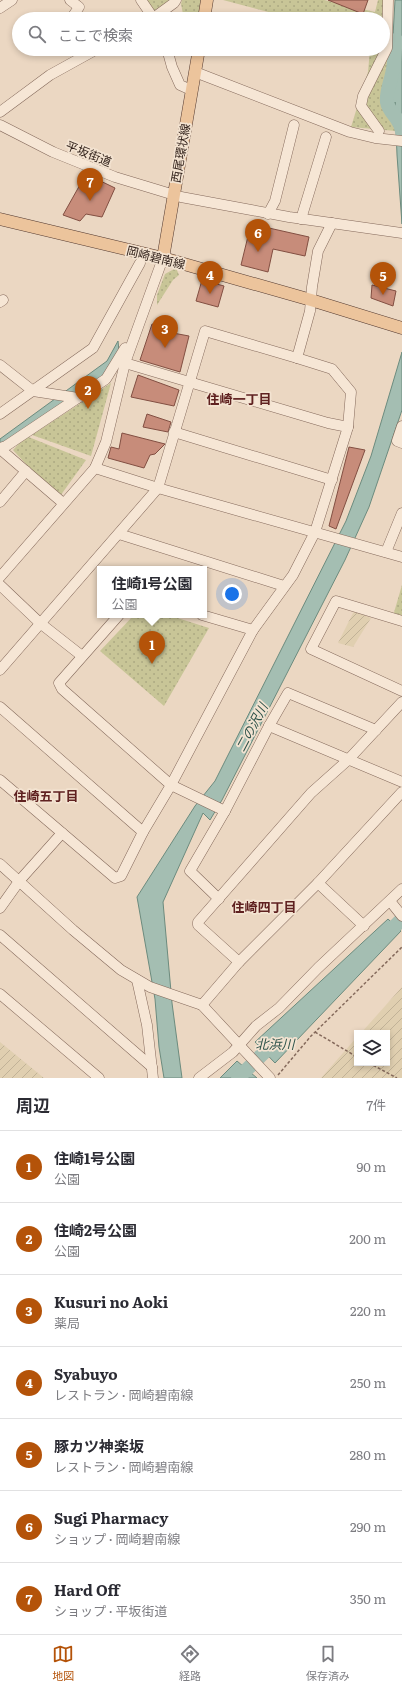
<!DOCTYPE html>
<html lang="ja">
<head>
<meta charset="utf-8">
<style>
  :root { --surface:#fff; --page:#f2f2f3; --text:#2b2b33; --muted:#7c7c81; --line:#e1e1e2; --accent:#b45309 }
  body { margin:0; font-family:Literata,"Noto Sans JP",serif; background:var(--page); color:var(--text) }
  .controls { position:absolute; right:12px; bottom:12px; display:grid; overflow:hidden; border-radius:0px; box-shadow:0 2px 6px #0003 }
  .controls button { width:36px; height:36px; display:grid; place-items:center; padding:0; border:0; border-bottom:1px solid var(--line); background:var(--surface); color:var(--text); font:20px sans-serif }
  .you { position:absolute; left:232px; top:594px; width:14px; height:14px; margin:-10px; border:3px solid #fff; border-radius:50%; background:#1a73e8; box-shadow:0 0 0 6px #1a73e833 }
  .badge { display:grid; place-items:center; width:26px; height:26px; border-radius:50%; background:var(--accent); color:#fff; font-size:13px; font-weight:700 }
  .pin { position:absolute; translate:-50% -33px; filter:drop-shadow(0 1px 2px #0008) }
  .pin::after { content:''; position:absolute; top:21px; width:14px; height:12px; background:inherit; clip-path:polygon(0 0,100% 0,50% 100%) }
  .popup { position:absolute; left:97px; top:566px; width:110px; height:52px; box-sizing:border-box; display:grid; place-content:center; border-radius:0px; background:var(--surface); filter:drop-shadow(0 1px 3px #0005); font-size:13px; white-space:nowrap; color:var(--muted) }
  .popup b { font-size:15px; color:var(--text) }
  .popup::after { content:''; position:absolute; left:50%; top:100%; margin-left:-8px; border:8px solid transparent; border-top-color:var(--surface) }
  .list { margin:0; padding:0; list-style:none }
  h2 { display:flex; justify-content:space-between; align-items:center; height:52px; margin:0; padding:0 16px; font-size:17px }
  h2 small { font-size:13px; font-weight:400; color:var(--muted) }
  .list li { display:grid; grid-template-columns:26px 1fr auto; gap:12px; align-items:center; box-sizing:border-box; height:72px; padding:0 16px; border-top:1px solid var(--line) }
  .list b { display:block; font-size:15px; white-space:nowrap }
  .list p { margin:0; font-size:13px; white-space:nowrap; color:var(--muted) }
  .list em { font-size:13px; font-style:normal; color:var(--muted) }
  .icon { flex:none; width:22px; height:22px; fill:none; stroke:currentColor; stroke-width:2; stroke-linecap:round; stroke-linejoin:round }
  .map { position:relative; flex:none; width:402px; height:1078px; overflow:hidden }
  .search { position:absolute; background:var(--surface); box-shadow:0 2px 6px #0003; left:12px; right:12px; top:12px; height:44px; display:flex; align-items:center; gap:10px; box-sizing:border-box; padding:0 14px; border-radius:22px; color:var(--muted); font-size:15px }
  .sheet { height:556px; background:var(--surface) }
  nav { display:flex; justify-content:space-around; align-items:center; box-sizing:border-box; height:56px; border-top:1px solid var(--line); background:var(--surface); font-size:11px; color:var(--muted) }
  nav a { display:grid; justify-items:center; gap:2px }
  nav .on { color:var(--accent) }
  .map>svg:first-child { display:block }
  .farmland { fill:url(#farmland-furrows) }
  .green { fill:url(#green-dots) }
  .water { fill:#a4beb2; stroke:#6c8b7e }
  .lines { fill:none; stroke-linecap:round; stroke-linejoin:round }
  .river { stroke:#a4beb2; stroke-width:14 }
  .building { fill:#c78c7a; stroke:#824f42 }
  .minor-casing { stroke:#84695b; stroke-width:11 }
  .major-casing { stroke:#52382f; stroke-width:13 }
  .path { stroke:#84695b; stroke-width:1.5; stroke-dasharray:3 2; stroke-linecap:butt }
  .minor { stroke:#f6e6d5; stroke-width:10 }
  .major { stroke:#ecc49c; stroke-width:12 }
  .labels { text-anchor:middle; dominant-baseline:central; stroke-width:3.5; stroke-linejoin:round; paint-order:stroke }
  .street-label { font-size:12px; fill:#35251e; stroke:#f3e3d1 }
  .neighbourhood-label { font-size:13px; font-weight:bold; fill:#5f2120; stroke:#f3e3d1 }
  .water-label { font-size:13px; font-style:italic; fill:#2e534a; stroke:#f3e3d1 }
</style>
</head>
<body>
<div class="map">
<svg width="402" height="1078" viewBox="0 0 402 1078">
  <defs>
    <pattern id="farmland-furrows" width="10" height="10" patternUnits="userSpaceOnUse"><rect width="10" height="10" fill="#e0cfb0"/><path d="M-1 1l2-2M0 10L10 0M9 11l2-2" fill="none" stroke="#c1b297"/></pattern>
    <pattern id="green-dots" width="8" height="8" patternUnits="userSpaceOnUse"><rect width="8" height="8" fill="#c8c597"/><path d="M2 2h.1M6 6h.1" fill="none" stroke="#aca982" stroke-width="1.8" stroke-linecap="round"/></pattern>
  </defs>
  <rect width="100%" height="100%" fill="#ebd7c2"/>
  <g class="farmland">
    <path d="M354,611L371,618L353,647L338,643Z"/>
    <path d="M402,987V1078H321L357,1037V1063H387V1033H361Z"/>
    <path d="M0,1042L44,1078H0Z"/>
  </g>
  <g class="green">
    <path d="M145,0H171L155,14Z"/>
    <path d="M182,0H201L198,19H184L181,4Z"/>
    <path d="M223,0H324L375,12L378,0H392L390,68L384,69H387L382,98L396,131L351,127L368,72L370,49H383V19H295Z"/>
    <path d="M176,268L179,275L173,280L157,305V295L165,274Z"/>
    <path d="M111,383L91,456L32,435Z"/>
    <path d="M26,436L86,460L58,499L13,450Z"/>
    <path d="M402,585V618L393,616Z"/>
    <path d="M134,615H168L209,628L164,706L100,651Z"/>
  </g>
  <g class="water">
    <path d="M395,0H402V224L397,155L395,102V128L384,106L391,59L394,75L393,36Z"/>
    <path d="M118,341L119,351L105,376L0,447V439L107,361Z"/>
    <path d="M402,352V410L369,507L345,560L222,800L210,820L203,813L163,902L172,1003L182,1078H164L159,1047L155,999L137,897L195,806L215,781L346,521L371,456Z"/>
    <path d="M388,919L401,931L275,1063L255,1042Z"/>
    <path d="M237,1061L257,1078H220Z"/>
  </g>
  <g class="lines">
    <g class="river">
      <path d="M396,40C394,51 395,64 392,74C390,84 386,92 387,102C389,114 401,118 402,132"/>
      <path d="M382,939L402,919"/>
      <path d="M238,1078L278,1039"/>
    </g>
  </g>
  <g class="building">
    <path d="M328,0H368L363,14Z"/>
    <path d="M86,174L115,188L102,217L86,214L80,221L63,215Z"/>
    <path d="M260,226L309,237L305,256L273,249L268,272L241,265L250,228L259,230Z"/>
    <path d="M202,280L224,286L218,307L196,301Z"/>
    <path d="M372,285L396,291L393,306L371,298Z"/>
    <path d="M152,324L174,327L173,333L189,336L180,372L140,360Z"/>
    <path d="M138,375L179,390L174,406L131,397Z"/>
    <path d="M147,414L171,422L168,432L143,427Z"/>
    <path d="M122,433L165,444L155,454L150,455L144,468L108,458L111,447L119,449Z"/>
    <path d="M349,447L365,450L336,529L329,526Z"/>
  </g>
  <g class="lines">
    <defs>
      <g id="minor">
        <path d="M70,0L79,7L71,19"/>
        <path d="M141,0L154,19"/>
        <path d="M0,8L12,0"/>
        <path d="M152,19L174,3L176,0"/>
        <path d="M75,49L83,56"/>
        <path d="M167,49L172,67L180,85L191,90"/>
        <path d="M195,72L350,132L375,138L402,141"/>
        <path d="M0,112L50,75L97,49"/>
        <path d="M0,125L53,152L115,177L181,197L289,217L402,233"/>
        <path d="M379,131L361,106L363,96L387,48L388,0"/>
        <path d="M268,214L275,201L294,125"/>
        <path d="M301,219L326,137"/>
        <path d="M0,302L3,300"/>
        <path d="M297,358L332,369L351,392L348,427"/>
        <path d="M0,365L33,391L78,398"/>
        <path d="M0,414L93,348L140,263"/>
        <path d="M402,426L397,441L402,443"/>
        <path d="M174,432L332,480"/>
        <path d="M0,448L6,446L106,379L125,348"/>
        <path d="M0,449L63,503"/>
        <path d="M95,468L158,488L402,557"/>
        <path d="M0,502L26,471"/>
        <path d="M119,534L284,586"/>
        <path d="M386,552L402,513"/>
        <path d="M0,577L95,468L106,442L125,363L163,258"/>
        <path d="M0,585L40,623L82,656"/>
        <path d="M119,615L59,683L62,689L171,785L225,811"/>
        <path d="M202,615L253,630"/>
        <path d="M402,621L336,601L311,649L402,691"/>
        <path d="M0,670L158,488L205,331L297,358L310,311L312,287L318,251L332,223"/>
        <path d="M0,707L143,832"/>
        <path d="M269,726L402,782"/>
        <path d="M0,780L115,878L121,876L143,832L171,785L253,630L293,575L315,532L348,427L328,423L125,363"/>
        <path d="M0,864L73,930L121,970L150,987L202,1005L270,1078"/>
        <path d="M318,883L364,926"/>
        <path d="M219,899L190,871L225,811L269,726L288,693L376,730"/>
        <path d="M390,901L402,916"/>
        <path d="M0,908L20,880L62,833"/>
        <path d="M0,935L152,1067"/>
        <path d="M239,962L198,925V922L311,793L348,760L402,702"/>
        <path d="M137,980L147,1025L153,1078"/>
        <path d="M0,994L99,1078"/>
        <path d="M202,1005L239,962L318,883L402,792"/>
        <path d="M199,1078L233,1052L256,1026L279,1008L318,968L402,889"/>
      </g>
      <g id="major">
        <path d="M204,19L207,0"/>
        <path d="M0,219L163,258L311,300L402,328"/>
        <path d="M163,258L199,49"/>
      </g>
    </defs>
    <use href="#minor" class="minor-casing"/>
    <use href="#major" class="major-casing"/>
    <g class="path">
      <path d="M315,1032L357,1057"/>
      <path d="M369,1063L397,1078"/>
      <path d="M278,1075L311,1036L402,947"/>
    </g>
    <use href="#minor" class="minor"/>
    <use href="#major" class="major"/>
  </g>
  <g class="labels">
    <g class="street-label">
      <text transform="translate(89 153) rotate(22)">平坂街道</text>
      <text transform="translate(180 153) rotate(-80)">西尾環状線</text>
      <text transform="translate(156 257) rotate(14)">岡崎碧南線</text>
    </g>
    <g class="neighbourhood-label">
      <text x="239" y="398">住崎一丁目</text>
      <text x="46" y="795">住崎五丁目</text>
      <text x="264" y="906">住崎四丁目</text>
    </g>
    <g class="water-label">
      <text transform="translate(251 727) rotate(-62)">二の沢川</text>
      <text x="275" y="1043">北浜川</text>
    </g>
  </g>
</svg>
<div class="controls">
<button><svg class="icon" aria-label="layers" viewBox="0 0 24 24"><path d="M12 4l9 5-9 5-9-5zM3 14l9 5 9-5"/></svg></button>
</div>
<div class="you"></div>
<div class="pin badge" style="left:152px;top:664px">1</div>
<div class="popup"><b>住崎1号公園</b>公園</div>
<div class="pin badge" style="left:88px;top:409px">2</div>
<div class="pin badge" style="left:165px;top:348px">3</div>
<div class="pin badge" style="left:210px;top:294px">4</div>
<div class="pin badge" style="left:383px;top:295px">5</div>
<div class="pin badge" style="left:258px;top:252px">6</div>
<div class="pin badge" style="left:90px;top:201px">7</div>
<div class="search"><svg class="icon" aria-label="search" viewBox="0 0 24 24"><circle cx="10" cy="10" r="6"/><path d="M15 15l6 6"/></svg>ここで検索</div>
</div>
<section class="sheet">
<h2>周辺<small>7件</small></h2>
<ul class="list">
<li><span class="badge">1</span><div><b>住崎1号公園</b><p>公園</p></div><em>90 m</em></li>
<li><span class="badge">2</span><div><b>住崎2号公園</b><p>公園</p></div><em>200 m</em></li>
<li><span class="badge">3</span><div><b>Kusuri no Aoki</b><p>薬局</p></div><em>220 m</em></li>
<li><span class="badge">4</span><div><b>Syabuyo</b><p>レストラン · 岡崎碧南線</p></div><em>250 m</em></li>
<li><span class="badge">5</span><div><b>豚カツ神楽坂</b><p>レストラン · 岡崎碧南線</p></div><em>280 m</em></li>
<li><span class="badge">6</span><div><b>Sugi Pharmacy</b><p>ショップ · 岡崎碧南線</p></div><em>290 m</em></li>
<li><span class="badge">7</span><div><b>Hard Off</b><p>ショップ · 平坂街道</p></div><em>350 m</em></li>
</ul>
</section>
<nav>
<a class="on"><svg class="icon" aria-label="map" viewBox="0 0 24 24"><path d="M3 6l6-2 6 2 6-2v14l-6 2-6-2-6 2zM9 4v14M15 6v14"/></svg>地図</a>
<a><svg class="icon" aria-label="directions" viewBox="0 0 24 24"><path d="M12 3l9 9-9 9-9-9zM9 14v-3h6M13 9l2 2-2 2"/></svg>経路</a>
<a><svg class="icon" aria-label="saved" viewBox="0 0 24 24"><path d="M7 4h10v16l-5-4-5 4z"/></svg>保存済み</a>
</nav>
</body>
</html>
